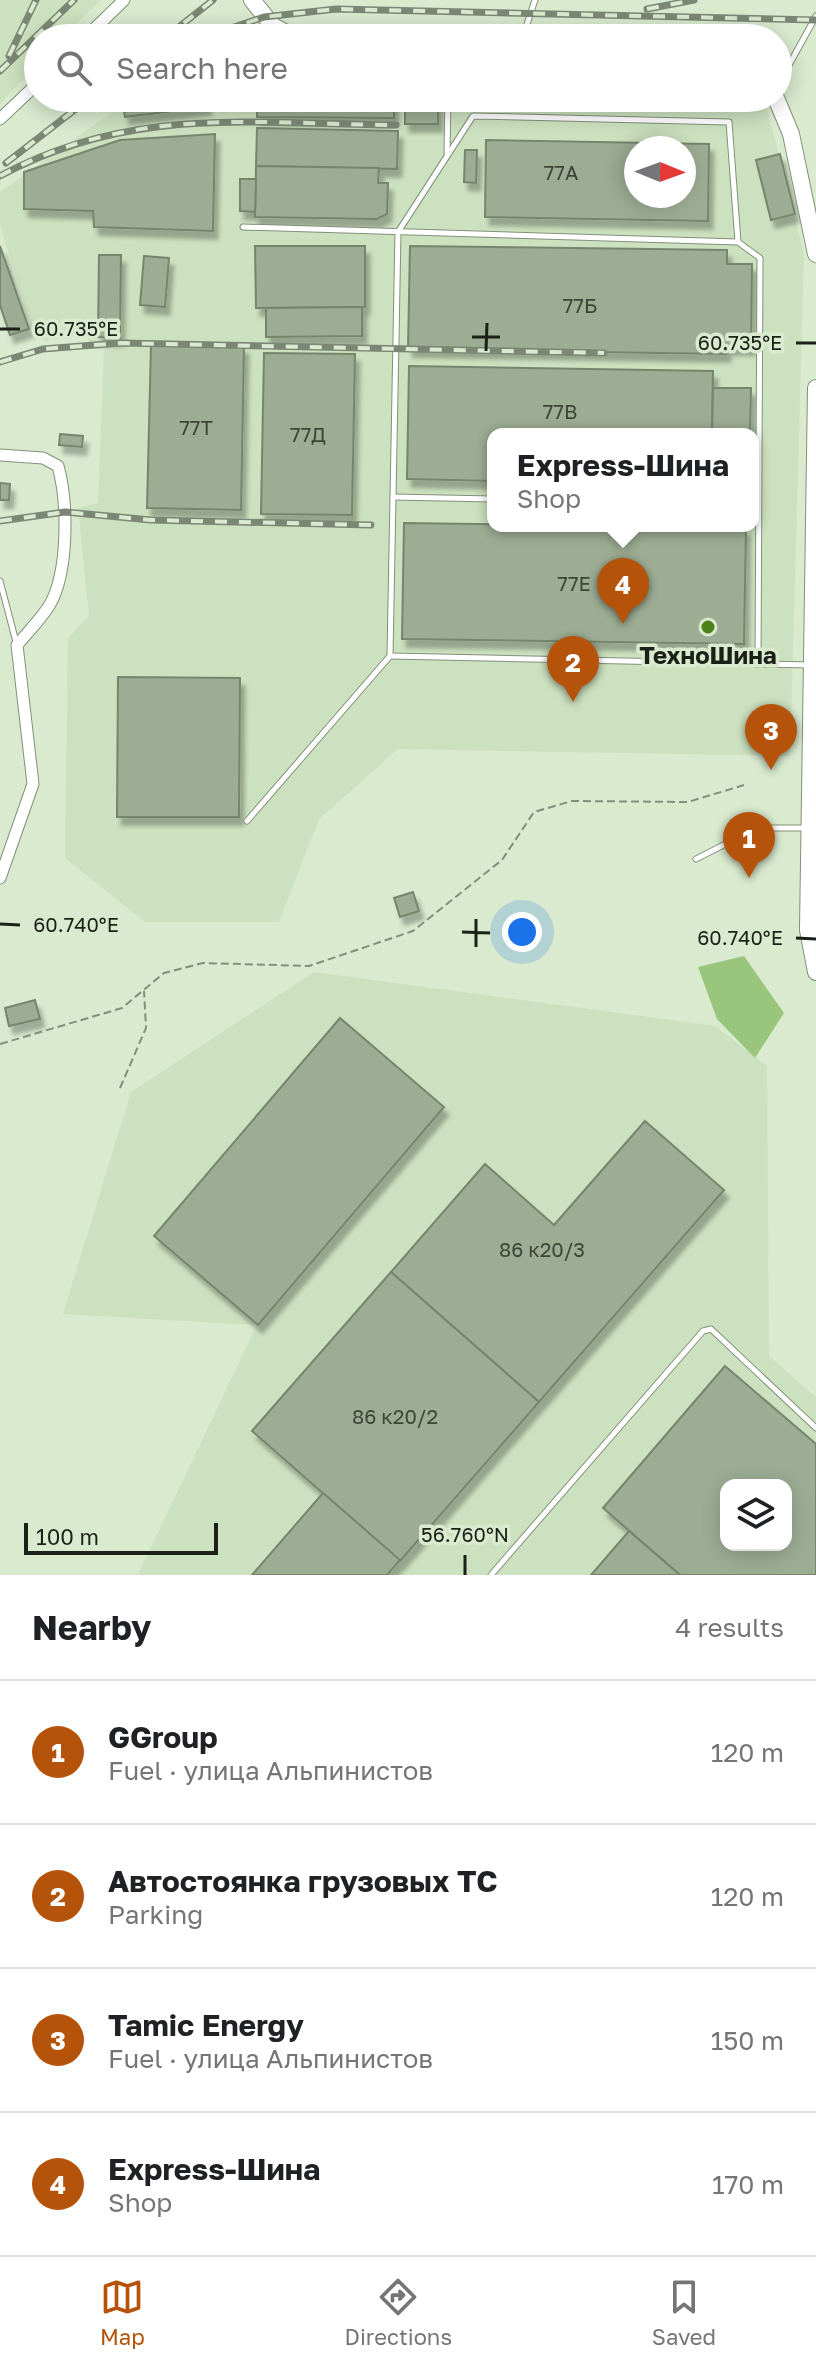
<!DOCTYPE html>
<html lang="en">
<head>
<meta charset="utf-8">
<style>
  :root { --surface:#fff; --page:#f6f6f6; --text:#202124; --muted:#757577; --line:#e0e0e0; --accent:#b45309 }
  body { margin:0; font-family:"Golos Text",sans-serif; background:var(--page); color:var(--text) }
  .controls { position:absolute; right:24px; bottom:24px; display:grid; overflow:hidden; border-radius:16px; box-shadow:0 4px 20px #0003 }
  .controls button { width:72px; height:72px; display:grid; place-items:center; padding:0; border:0; border-bottom:2px solid var(--line); background:var(--surface); color:var(--text); font:40px sans-serif }
  .compass { position:absolute; left:624px; top:136px; width:72px; height:72px; border-radius:50%; background:var(--surface); box-shadow:0 4px 20px #0003; rotate:91deg }
  .scale { position:absolute; left:24px; bottom:20px; width:194px; box-sizing:border-box; padding-left:8px; border:4px solid #1b2117; border-top:0; font-size:22px; line-height:28px; white-space:nowrap; color:#1b2117; -webkit-text-stroke:6px #d9eacf; paint-order:stroke }
  .you { position:absolute; left:522px; top:932px; width:28px; height:28px; margin:-20px; border:6px solid #fff; border-radius:50%; background:#1a73e8; box-shadow:0 0 0 12px #1a73e833 }
  .badge { display:grid; place-items:center; width:52px; height:52px; border-radius:50%; background:var(--accent); color:#fff; font-size:26px; font-weight:700 }
  .pin { position:absolute; translate:-50% -66px; filter:drop-shadow(0 2px 4px #0008) }
  .pin::after { content:''; position:absolute; top:42px; width:28px; height:24px; background:inherit; clip-path:polygon(0 0,100% 0,50% 100%) }
  .popup { position:absolute; left:487px; top:428px; width:272px; height:104px; box-sizing:border-box; display:grid; place-content:center; border-radius:16px; background:var(--surface); filter:drop-shadow(0 2px 6px #0005); font-size:26px; white-space:nowrap; color:var(--muted) }
  .popup b { font-size:30px; color:var(--text) }
  .popup::after { content:''; position:absolute; left:50%; top:100%; margin-left:-16px; border:16px solid transparent; border-top-color:var(--surface) }
  .list { margin:0; padding:0; list-style:none }
  h2 { display:flex; justify-content:space-between; align-items:center; height:104px; margin:0; padding:0 32px; font-size:34px }
  h2 small { font-size:26px; font-weight:400; color:var(--muted) }
  .list li { display:grid; grid-template-columns:52px 1fr auto; gap:24px; align-items:center; box-sizing:border-box; height:144px; padding:0 32px; border-top:2px solid var(--line) }
  .list b { display:block; font-size:30px; white-space:nowrap }
  .list p { margin:0; font-size:26px; white-space:nowrap; color:var(--muted) }
  .list em { font-size:26px; font-style:normal; color:var(--muted) }
  .icon { flex:none; width:44px; height:44px; fill:none; stroke:currentColor; stroke-width:2; stroke-linecap:round; stroke-linejoin:round }
  .map { position:relative; flex:none; width:816px; height:1575px; overflow:hidden }
  .search { position:absolute; background:var(--surface); box-shadow:0 4px 20px #0003; left:24px; right:24px; top:24px; height:88px; display:flex; align-items:center; gap:20px; box-sizing:border-box; padding:0 28px; border-radius:44px; color:var(--muted); font-size:30px }
  .sheet { height:680px; background:var(--surface) }
  nav { display:flex; justify-content:space-around; align-items:center; box-sizing:border-box; height:112px; border-top:2px solid var(--line); background:var(--surface); font-size:22px; color:var(--muted) }
  nav a { display:grid; justify-items:center; gap:4px }
  nav .on { color:var(--accent) }
  .map>svg:first-child { display:block }
  .built { fill:#cce1bf; fill-rule:evenodd }
  .green { fill:#99c57d }
  .building { fill:#9dad94; stroke:#76866d; stroke-width:2; fill-rule:evenodd; filter:url(#shadow) }
  .lines { fill:none; stroke-linecap:round; stroke-linejoin:round }
  .service-casing { stroke:#829179; stroke-width:7 }
  .minor-casing { stroke:#829179; stroke-width:13 }
  .secondary-casing { stroke:#829179; stroke-width:18 }
  .path { stroke:#838f7c; stroke-width:2; stroke-dasharray:8 4; stroke-linecap:butt }
  .service { stroke:#fff; stroke-width:5 }
  .minor { stroke:#fff; stroke-width:11 }
  .secondary { stroke:#fff; stroke-width:16 }
  .rail-casing { stroke:#7b8774; stroke-width:7 }
  .rail { stroke:#d9eacf; stroke-width:4; stroke-dasharray:12; stroke-linecap:butt }
  .ticks { fill:none; stroke:#1b2117; stroke-width:3 }
  .poi-dot { fill:#4c821a; stroke:#d9eacf; stroke-width:3 }
  .labels { text-anchor:middle; dominant-baseline:central; stroke-width:7; stroke-linejoin:round; paint-order:stroke }
  .number-label { font-size:20px; fill:#3c4436 }
  .poi-label { font-size:24px; font-weight:bold; fill:#1b2117; stroke:#d9eacf }
  .ticks-label { font-size:20px; text-anchor:middle; fill:#1b2117; stroke:#d9eacf; stroke-width:7; stroke-linejoin:round; paint-order:stroke }
</style>
</head>
<body>
<div class="map">
<svg width="816" height="1575" viewBox="0 0 816 1575">
  <defs>
    <filter id="shadow"><feDropShadow dx="4.5" dy="8" stdDeviation="2" flood-color="#0004"/></filter>
  </defs>
  <rect width="100%" height="100%" fill="#d9eacf"/>
  <g class="built">
    <path d="M0,0H101L62,38H38V64L0,104Z"/>
    <path d="M132,98H759L766,104L804,254L790,756L398,749L319,819L279,922H145L65,858L68,638L89,616L78,508L98,503L104,350L89,348L87,335L45,341L35,337L0,225V192ZM636,148H684V196H636ZM493,434H753V526H493Z"/>
    <path d="M314,972L715,1026L767,1066L769,1356L816,1397V1575H138L257,1325L63,1314L131,1092ZM726,1485H786V1545H726Z"/>
  </g>
  <path class="green" d="M744,956L784,1013L755,1058L717,1019L698,967Z"/>
  <g class="building">
    <path d="M132,98H206L207,107L125,117L123,104Z"/>
    <path d="M257,98H394V118L257,117Z"/>
    <rect x="405" y="98" width="33" height="26"/>
    <path d="M257,128L398,131L397,169L256,166Z"/>
    <path d="M215,134L213,231L94,227L93,211L24,209V172L120,140Z"/>
    <path d="M486,140L709,144L708,221L485,217ZM636,148H684V196H636Z"/>
    <path d="M465,150H477L476,183L464,182Z"/>
    <path d="M780,154L795,214L771,220L756,160Z"/>
    <path d="M256,166L379,168L378,183H388L387,214L377,219L255,217Z"/>
    <path d="M240,179H256L255,212L240,211Z"/>
    <path d="M0,246L29,329L10,335L0,305Z"/>
    <path d="M255,246H365V307L256,308Z"/>
    <path d="M410,246L727,250V264H752L751,347H726V354L408,349Z"/>
    <path d="M99,255H121L120,338L98,337Z"/>
    <path d="M144,256L169,258L165,307L140,305Z"/>
    <path d="M362,307V336L266,337V308Z"/>
    <path d="M151,345L244,346L241,510L147,508Z"/>
    <path d="M264,353L355,354L352,515L261,514Z"/>
    <path d="M409,366L713,371L712,434H493V481L407,479Z"/>
    <path d="M713,388H751L750,434H712Z"/>
    <path d="M60,434L83,436L82,447L59,445Z"/>
    <path d="M0,483L10,484L9,500H0Z"/>
    <path d="M404,523L746,528L744,644L402,639Z"/>
    <path d="M118,677L240,678L239,817H117Z"/>
    <path d="M413,892L419,911L400,917L394,898Z"/>
    <path d="M35,1000L40,1019L9,1026L5,1008Z"/>
    <path d="M340,1018L444,1107L258,1325L154,1236Z"/>
    <path d="M645,1121L724,1190L539,1402L391,1272L485,1164L554,1225Z"/>
    <path d="M391,1272L539,1402L400,1561L252,1431Z"/>
    <path d="M725,1366L816,1444V1575H680L603,1508ZM726,1485H786V1545H726Z"/>
    <path d="M323,1493L400,1560L387,1575H252Z"/>
    <path d="M629,1531L680,1575H591Z"/>
  </g>
  <g class="lines">
    <defs>
      <g id="service">
        <path d="M524,33L535,0"/>
        <path d="M778,85L816,16"/>
        <path d="M447,153L448,98"/>
        <path d="M243,227L738,242"/>
        <path d="M393,497L493,499"/>
        <path d="M0,581L16,642"/>
        <path d="M390,656L811,665"/>
        <path d="M247,821L390,656L398,232L473,116L729,122L738,242L760,258L758,664"/>
        <path d="M696,859L757,828H806"/>
        <path d="M491,1575L703,1331L711,1329L816,1428"/>
      </g>
      <g id="minor">
        <path d="M85,38L124,0"/>
        <path d="M0,119L38,83"/>
        <path d="M0,455L43,458L58,466C68,502 69,573 49,606C40,620 27,633 17,645L33,784L0,878"/>
      </g>
      <g id="secondary">
        <path d="M252,0L273,26L296,38"/>
        <path d="M344,38L450,33L631,38"/>
        <path d="M776,98L791,134L816,254"/>
        <path d="M816,388L808,930L816,972"/>
      </g>
    </defs>
    <use href="#service" class="service-casing"/>
    <use href="#minor" class="minor-casing"/>
    <use href="#secondary" class="secondary-casing"/>
    <g class="path">
      <path d="M0,1044L122,1008L164,973L203,963L309,966L413,931L502,860L534,812L572,801L688,802L744,785"/>
      <path d="M120,1088L146,1028L144,991"/>
    </g>
    <use href="#service" class="service"/>
    <use href="#minor" class="minor"/>
    <use href="#secondary" class="secondary"/>
    <defs>
      <g id="rail">
        <path d="M647,9L694,0"/>
        <path d="M165,38L213,0"/>
        <path d="M201,38L264,17L336,9L816,20"/>
        <path d="M9,56L36,0"/>
        <path d="M0,71L74,0"/>
        <path d="M6,163L90,98"/>
        <path d="M0,176C131,105 253,124 396,125"/>
        <path d="M0,362L43,349L121,343L604,353"/>
        <path d="M0,521L65,512L151,520L371,525"/>
      </g>
    </defs>
    <use href="#rail" class="rail-casing"/>
    <use href="#rail" class="rail"/>
  </g>
  <path class="ticks" d="M0,329H20M472,337H500M796,343H816M486,351L487,323M0,924L20,925M462,932L490,933M796,938L816,939M476,947V919M465,1575V1555"/>
  <circle class="poi-dot" cx="708" cy="627" r="8"/>
  <g class="labels">
    <g class="number-label">
      <text x="561" y="172">77А</text>
      <text x="580" y="305">77Б</text>
      <text x="560" y="411">77В</text>
      <text x="196" y="427">77Т</text>
      <text x="308" y="434">77Д</text>
      <text x="574" y="583">77Е</text>
      <text x="542" y="1249">86 к20/3</text>
      <text x="395" y="1416">86 к20/2</text>
    </g>
    <g class="poi-label">
      <text x="708" y="654">ТехноШина</text>
    </g>
  </g>
  <g class="ticks-label">
    <text x="76" y="336">60.735°E</text>
    <text x="740" y="350">60.735°E</text>
    <text x="76" y="932">60.740°E</text>
    <text x="740" y="945">60.740°E</text>
    <text x="465" y="1542">56.760°N</text>
  </g>
</svg>
<div class="controls">
<button><svg class="icon" aria-label="layers" viewBox="0 0 24 24"><path d="M12 4l9 5-9 5-9-5zM3 14l9 5 9-5"/></svg></button>
</div>
<svg class="compass" viewBox="-18 -18 36 36"><path d="M0-13l5 13h-10z" fill="#e53935"/><path d="M0 13l5-13h-10z" fill="#757577"/></svg>
<div class="scale">100 m</div>
<div class="you"></div>
<div class="pin badge" style="left:749px;top:878px">1</div>
<div class="pin badge" style="left:573px;top:702px">2</div>
<div class="pin badge" style="left:771px;top:770px">3</div>
<div class="pin badge" style="left:623px;top:624px">4</div>
<div class="popup"><b>Express-Шина</b>Shop</div>
<div class="search"><svg class="icon" aria-label="search" viewBox="0 0 24 24"><circle cx="10" cy="10" r="6"/><path d="M15 15l6 6"/></svg>Search here</div>
</div>
<section class="sheet">
<h2>Nearby<small>4 results</small></h2>
<ul class="list">
<li><span class="badge">1</span><div><b>GGroup</b><p>Fuel · улица Альпинистов</p></div><em>120 m</em></li>
<li><span class="badge">2</span><div><b>Автостоянка грузовых ТС</b><p>Parking</p></div><em>120 m</em></li>
<li><span class="badge">3</span><div><b>Tamic Energy</b><p>Fuel · улица Альпинистов</p></div><em>150 m</em></li>
<li><span class="badge">4</span><div><b>Express-Шина</b><p>Shop</p></div><em>170 m</em></li>
</ul>
</section>
<nav>
<a class="on"><svg class="icon" aria-label="map" viewBox="0 0 24 24"><path d="M3 6l6-2 6 2 6-2v14l-6 2-6-2-6 2zM9 4v14M15 6v14"/></svg>Map</a>
<a><svg class="icon" aria-label="directions" viewBox="0 0 24 24"><path d="M12 3l9 9-9 9-9-9zM9 14v-3h6M13 9l2 2-2 2"/></svg>Directions</a>
<a><svg class="icon" aria-label="saved" viewBox="0 0 24 24"><path d="M7 4h10v16l-5-4-5 4z"/></svg>Saved</a>
</nav>
</body>
</html>
